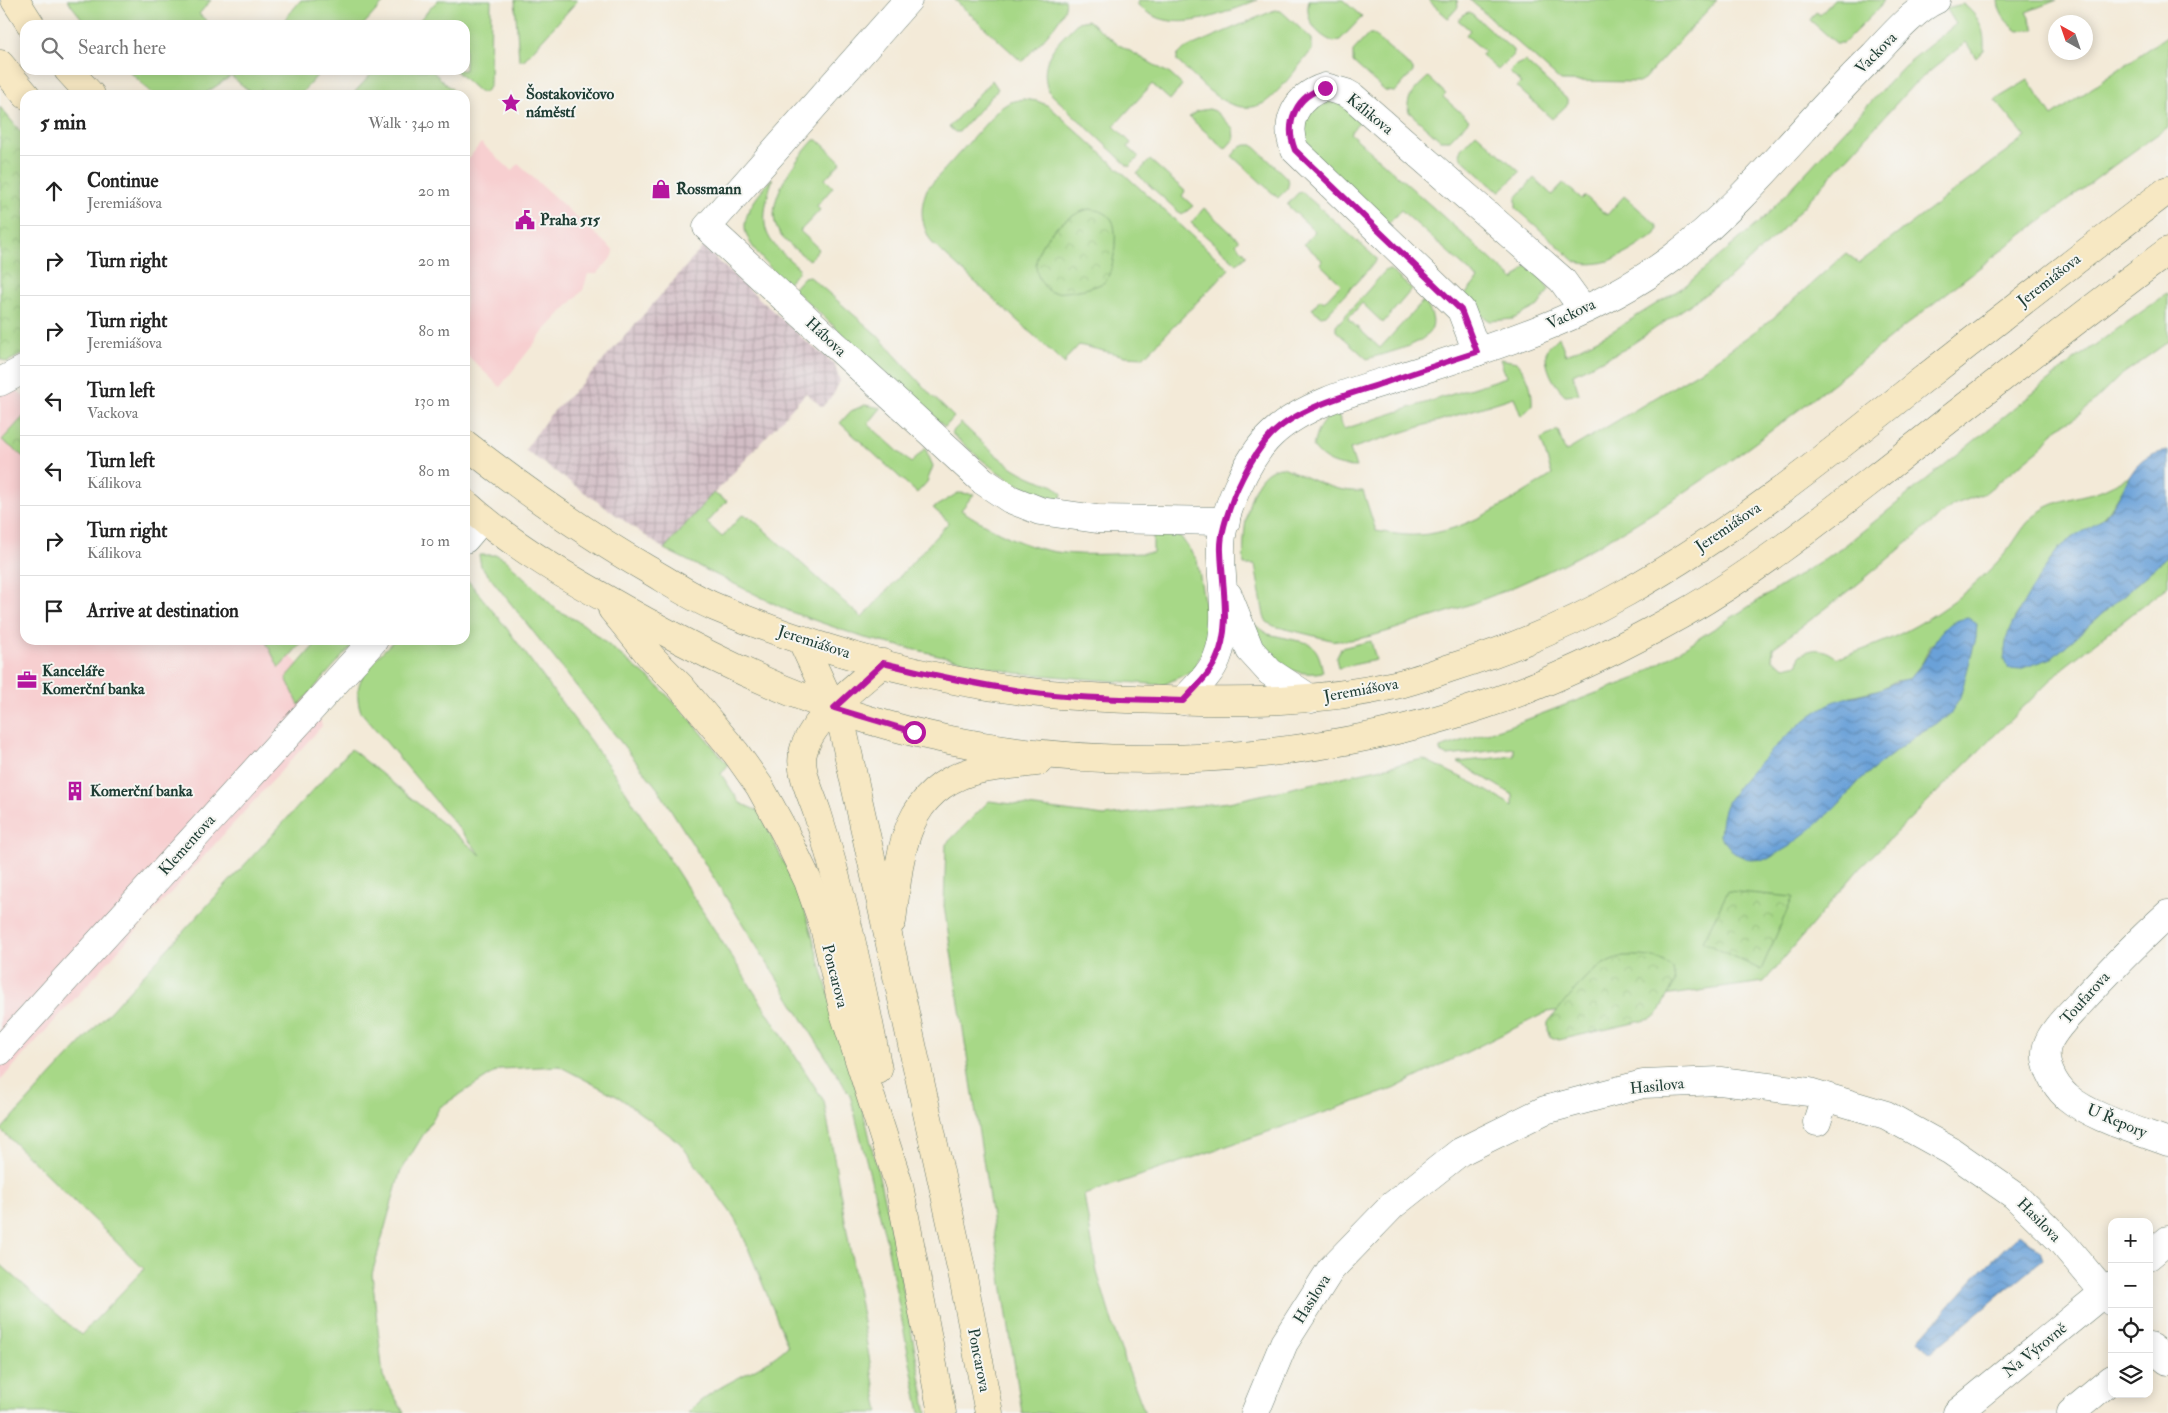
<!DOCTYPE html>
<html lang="en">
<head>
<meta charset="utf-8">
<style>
  :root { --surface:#fff; --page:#f6f6f6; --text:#222; --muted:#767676; --line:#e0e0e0 }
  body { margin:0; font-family:"IM FELL Double Pica",serif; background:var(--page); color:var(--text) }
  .controls { position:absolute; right:15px; bottom:15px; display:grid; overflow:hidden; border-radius:10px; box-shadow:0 2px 12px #0003 }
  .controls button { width:45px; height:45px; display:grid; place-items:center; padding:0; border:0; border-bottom:1px solid var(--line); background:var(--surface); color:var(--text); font:25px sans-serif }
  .compass { position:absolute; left:2048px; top:15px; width:45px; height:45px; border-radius:50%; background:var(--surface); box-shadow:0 2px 12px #0003; rotate:320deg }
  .stop { position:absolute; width:15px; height:15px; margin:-11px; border:4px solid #b5179e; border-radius:50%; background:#fff }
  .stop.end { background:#b5179e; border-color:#fff; box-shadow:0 1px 5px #0008 }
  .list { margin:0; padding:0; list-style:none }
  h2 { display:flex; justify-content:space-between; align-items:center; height:65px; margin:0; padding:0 20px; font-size:21px }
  h2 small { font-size:16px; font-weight:400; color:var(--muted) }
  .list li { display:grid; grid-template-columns:32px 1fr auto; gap:15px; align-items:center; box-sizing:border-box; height:70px; padding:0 20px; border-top:1px solid var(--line) }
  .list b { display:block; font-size:19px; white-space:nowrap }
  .list p { margin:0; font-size:16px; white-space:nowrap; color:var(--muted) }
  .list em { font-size:16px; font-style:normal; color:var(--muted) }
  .icon { flex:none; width:28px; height:28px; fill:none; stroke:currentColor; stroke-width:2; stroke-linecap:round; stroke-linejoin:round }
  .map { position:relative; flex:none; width:2168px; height:1413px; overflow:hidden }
  .search { position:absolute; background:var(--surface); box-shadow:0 2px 12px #0003; left:20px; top:20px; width:450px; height:55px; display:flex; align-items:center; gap:12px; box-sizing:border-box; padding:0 18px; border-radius:15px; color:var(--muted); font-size:19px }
  .panel { position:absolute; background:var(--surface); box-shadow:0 2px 12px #0003; left:20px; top:90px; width:450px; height:555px; border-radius:15px }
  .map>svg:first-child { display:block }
  .built { fill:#f7cfd0 }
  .industrial { fill:url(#industrial-grid) }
  .green { fill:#a7d887; stroke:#638a5e; fill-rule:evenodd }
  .park { fill:url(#park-crowns); stroke:#638a5e }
  .water { fill:url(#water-waves); stroke:#446f86 }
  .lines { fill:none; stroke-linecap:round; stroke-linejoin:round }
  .minor-casing { stroke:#697a6d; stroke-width:29 }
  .secondary-casing { stroke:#697a6d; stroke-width:29 }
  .minor { stroke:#fff; stroke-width:28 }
  .secondary { stroke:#f7e8c3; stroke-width:28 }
  .route { stroke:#b5179e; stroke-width:6 }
  .labels { text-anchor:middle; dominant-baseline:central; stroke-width:4; stroke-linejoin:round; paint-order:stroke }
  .street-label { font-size:16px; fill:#1f3d34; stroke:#f6f6f2 }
  .poi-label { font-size:16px; font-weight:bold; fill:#1f3d34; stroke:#f6f6f2; text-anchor:start }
</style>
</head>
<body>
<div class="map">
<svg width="2168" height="1413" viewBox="0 0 2168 1413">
  <defs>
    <pattern id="industrial-grid" width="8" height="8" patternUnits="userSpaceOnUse" patternTransform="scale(1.25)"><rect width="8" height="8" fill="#d2bdc5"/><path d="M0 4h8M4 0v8" fill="none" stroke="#aa9ba1"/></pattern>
    <pattern id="park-crowns" width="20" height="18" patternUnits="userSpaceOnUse" patternTransform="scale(1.25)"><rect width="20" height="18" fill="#a7d887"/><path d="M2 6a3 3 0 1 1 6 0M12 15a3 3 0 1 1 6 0" fill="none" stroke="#8fba75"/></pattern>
    <pattern id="water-waves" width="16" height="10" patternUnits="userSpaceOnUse" patternTransform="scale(1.25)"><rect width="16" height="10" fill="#6aa1d8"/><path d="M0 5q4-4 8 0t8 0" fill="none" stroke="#5784b0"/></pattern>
  </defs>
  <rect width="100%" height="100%" fill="#f6f6f2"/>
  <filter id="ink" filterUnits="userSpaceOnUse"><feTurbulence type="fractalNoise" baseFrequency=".02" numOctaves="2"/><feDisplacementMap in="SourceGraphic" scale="10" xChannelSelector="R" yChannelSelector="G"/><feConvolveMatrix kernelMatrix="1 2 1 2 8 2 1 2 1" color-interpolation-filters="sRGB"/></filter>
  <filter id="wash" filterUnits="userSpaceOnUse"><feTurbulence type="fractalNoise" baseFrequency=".0096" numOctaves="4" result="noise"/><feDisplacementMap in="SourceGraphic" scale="20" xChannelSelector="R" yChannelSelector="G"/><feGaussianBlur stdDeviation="1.12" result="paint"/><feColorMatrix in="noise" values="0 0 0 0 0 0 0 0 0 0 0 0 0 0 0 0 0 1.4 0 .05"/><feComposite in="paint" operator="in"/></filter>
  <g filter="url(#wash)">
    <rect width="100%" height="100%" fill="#f3ead8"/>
    <g class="built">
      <path d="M481,143L512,171L518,164L614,251L613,256L597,274H588L583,290L544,331L500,387L465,353V163Z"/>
      <path d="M0,374L25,398V640H275L307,673L322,726L0,1081Z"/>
    </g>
    <path class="industrial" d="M703,247L809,344L834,363L840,381L833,395L822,407L806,393L664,549L525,450L549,416L594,371Z"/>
    <g class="green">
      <path d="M67,0H211L199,14L211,25H87Z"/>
      <path d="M301,0H386L363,25H280Z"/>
      <path d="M438,0H491L490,84L486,92H479L455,70H465V25H415Z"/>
      <path d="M515,0H578L524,60H519Z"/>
      <path d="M955,0H1065C1071,15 1032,50 1022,62Z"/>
      <path d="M1138,0H1257C1222,14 1172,38 1138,5Z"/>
      <path d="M1309,0H1343L1362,17L1340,40L1334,42C1316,35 1304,19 1309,0Z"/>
      <path d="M1428,0H1457L1458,7L1448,18Z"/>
      <path d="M1470,0H1717L1641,82L1561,81Z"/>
      <path d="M1834,0H1884L1880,7L1844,43H1836L1810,20L1816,12L1820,15Z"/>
      <path d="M1998,0H2057L2026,12L2035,29L2018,31C2007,23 1999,15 1998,0Z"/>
      <path d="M1963,4C1980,17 1985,30 1984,50L1976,58L1966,42L1913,85L1781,231L1732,276L1625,349L1573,374L1579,394L1565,395C1552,382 1545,368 1546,350L1559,337L1566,355L1611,332L1685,286L1765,217L1904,66L1956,24L1946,8Z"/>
      <path d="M1275,10L1281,11L1312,39V50C1302,62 1274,99 1262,104C1228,119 1199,80 1177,61V56L1184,49Z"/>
      <path d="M1470,12L1513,50V55L1498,70L1481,55L1484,51L1466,35L1470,30L1458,20L1465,13Z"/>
      <path d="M1088,20L1116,43L1170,74L1182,85L1170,100L1152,84L1114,126L1131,143L1128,147L1139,157L1129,167L1048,91C1038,57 1057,44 1078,22Z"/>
      <path d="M1369,34H1373L1413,69V72L1395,92L1385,91L1353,62V51Z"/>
      <path d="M2168,35V127C2131,152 2096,179 2060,206C1991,258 1923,311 1856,365C1726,468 1592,568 1432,617C1402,626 1367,641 1335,641L1274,626L1267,622L1264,616L1255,565H1244C1242,538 1246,467 1283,467C1309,478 1334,493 1363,491L1376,531C1389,533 1404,536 1418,535C1464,533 1514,499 1552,475L1541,439L1558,430L1565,452L1700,371L1772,319L1846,253L1859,263L2026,137L1995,100L2028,80L2052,116Z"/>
      <path d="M1525,61L1568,100V104L1552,119L1517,87L1521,83L1509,72L1516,65Z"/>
      <path d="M128,70H322L300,95H268L262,89L254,95L231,76L203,95H154Z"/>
      <path d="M375,70H431L458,95H352Z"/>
      <path d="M1428,77L1446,94L1443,97L1469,120L1450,140H1440L1409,112C1404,97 1418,87 1428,77Z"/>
      <path d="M992,80L998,89L959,132H955L949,127Z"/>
      <path d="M1023,99L1037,101L1049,106L1229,269L1144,357L1125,356L1079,345L1066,359L1065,364L932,243C921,224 919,210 927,189L999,109L1010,102Z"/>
      <path d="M1342,99L1363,117L1350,133L1514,280L1527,265L1543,279L1549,290L1538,306L1513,319L1490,321L1473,309L1465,295L1478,279L1401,210L1386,226L1302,145L1306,108L1315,101Z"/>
      <path d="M1209,109L1215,111L1233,128L1234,139L1225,149L1189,117L1197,111Z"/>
      <path d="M1476,133L1520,172L1500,191L1495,189L1462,159L1459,153L1461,149Z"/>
      <path d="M814,140H818L841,162L825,179L833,187L817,206L820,210L800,231L819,249L809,260C800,253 789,245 782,237C758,207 795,161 814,140Z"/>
      <path d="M1246,145H1253L1286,177L1289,182L1287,189L1278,198L1232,156L1240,147Z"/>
      <path d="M1150,160L1185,191L1182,196L1193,206L1182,215L1137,174Z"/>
      <path d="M772,178C773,181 770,186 769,191C758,234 768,241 799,268L798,272L787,284C774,271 744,245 745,225C746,208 762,191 772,178Z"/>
      <path d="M1534,178L1552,195L1563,183L1582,199L1585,196L1607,215L1624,196L1656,224L1658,229L1656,234C1632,250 1607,270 1576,262L1516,208V198Z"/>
      <path d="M1302,192L1376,258V261L1326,315L1321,316L1312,309L1320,299L1324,302L1341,284L1320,264L1322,260L1304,244L1315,231L1287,205L1298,193Z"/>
      <path d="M1204,208L1239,240L1236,244L1247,255L1237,264L1191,223Z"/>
      <path d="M1386,270H1390L1412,289L1383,323L1362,303L1348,319L1380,348L1423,301C1457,341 1394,350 1367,359L1336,331V326Z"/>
      <path d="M809,276L876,334L931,395L954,417L945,427L793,289L804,277Z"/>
      <path d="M2168,293V342L2120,376L2080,415L2057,428L2041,448L1985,493L1953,505L1853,588L1773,648L1772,659L1785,667L1798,664L1800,655C1814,647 1824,648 1837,658C1902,640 1957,606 2003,556C2014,544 2021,528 2033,517C2049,501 2075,498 2096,492C2108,488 2119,481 2131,476L2109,511L2094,526L2060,547L2014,619L2052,658L2168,556V586L2064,667L1859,869L1764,982L1547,1012L1393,1089L1084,1195L1097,1272L1118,1342L1145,1413H1022L944,906L946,844L989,801L1104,816L1229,802L1423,759L1475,784L1513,806V795L1458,762L1514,756V748L1448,756L1440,752V748L1515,724L1636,678L1843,547L2074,360ZM1976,638L1966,673L1950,715L1918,734L1861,779L1836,807L1790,846L1729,800L1755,769L1786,738L1850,696L1881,689L1895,681L1909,679L1922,663L1931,645Z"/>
      <path d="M1500,359L1517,362C1528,376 1533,388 1532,406L1521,416L1514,397L1350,449L1356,467C1338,467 1323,461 1313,447C1317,429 1321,420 1337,412L1344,429L1506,377Z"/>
      <path d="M865,405L881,408L868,424L911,463L925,448L933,466L927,482L917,493L840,423L851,411Z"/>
      <path d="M961,423C984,444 1005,467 1035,479C1046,483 1055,484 1062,494L1060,500C1011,487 988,466 951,433Z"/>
      <path d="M713,493L727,501L707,523L722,537L742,515L750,517L862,618L949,522L933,508L958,493L974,494L961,510C986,526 1012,541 1041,549C1076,558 1117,553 1153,553V533L1164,531L1181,537L1197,560L1209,630L1205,648L1192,671L1163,685L1016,673L865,638L791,612L664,549Z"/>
      <path d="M479,555H497L505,559L557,610L583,624L657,685L691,720L728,765L721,774L740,803L760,812L802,901L867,1126L895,1246L927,1413H920L886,1240L850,1095L658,789L481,566Z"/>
      <path d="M465,577L505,626L614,773L824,1101L879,1413H688C715,1382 759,1374 788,1346L737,1221L680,1143L620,1098L559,1066L500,1069L440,1107L400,1173L372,1274L383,1376L404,1413H0V1264L81,1335L144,1269L1,1130L351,749L481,855L361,712C349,678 373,663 394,640H465Z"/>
      <path d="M1253,624L1268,634L1308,643C1319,650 1320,659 1323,672C1286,679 1264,656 1253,624Z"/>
      <path d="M265,640H304L279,668Z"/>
      <path d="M319,640H357L299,705L286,678Z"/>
      <path d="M1371,641L1376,660L1338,668L1336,658L1341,648Z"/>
    </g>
    <g class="park">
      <path d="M0,107L25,137V353L7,362L0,359Z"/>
      <path d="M1089,209C1098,210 1107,212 1112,220C1119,231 1114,276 1103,283C1092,289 1061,294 1050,292C1014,261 1056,218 1089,209Z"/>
      <path d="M25,415V458L2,440Z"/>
      <path d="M1728,891L1793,897L1761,970L1703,942Z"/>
      <path d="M1623,956C1643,956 1657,955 1673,968L1675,982L1657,1015L1651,1019L1559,1040L1551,1037L1548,1030V1022L1584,979L1602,965Z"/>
    </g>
    <g class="water">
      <path d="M2168,451V556L2052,658L2020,669L2009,668L2004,661C2005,652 2005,643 2008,634C2012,620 2051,556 2061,546C2076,533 2098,527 2110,510C2130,483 2130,456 2168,451Z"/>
      <path d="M1968,618L1977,624L1976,638L1960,698L1950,715L1918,734L1861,779L1836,807L1814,827L1790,846L1768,859L1750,860L1734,853L1720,836C1721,823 1722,810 1729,799C1747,773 1795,724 1822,708C1840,696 1861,696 1880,689C1891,685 1897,680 1909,679C1913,674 1918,669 1922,664C1936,643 1938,622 1968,618Z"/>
      <path d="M2019,1234L2040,1251L2043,1259L1930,1353L1919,1340L1975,1277Z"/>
    </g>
  </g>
  <g filter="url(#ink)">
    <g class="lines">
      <defs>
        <g id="minor">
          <path d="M908,0L707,227L983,481L1010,499L1040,511L1097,519L1226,521"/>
          <path d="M1477,352L1461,310L1295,150C1283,123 1296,96 1325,87L1346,93L1353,97L1562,280L1583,309"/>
          <path d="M0,382L25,369"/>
          <path d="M465,539L482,519"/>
          <path d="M1228,595L1250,650L1270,672L1311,699"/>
          <path d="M1183,701C1195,688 1211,674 1217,658C1231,622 1220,584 1221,548C1221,515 1248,456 1272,434C1308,400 1373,386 1419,371C1505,343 1597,314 1671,259C1748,201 1805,122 1874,55C1890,38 1915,9 1936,0"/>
          <path d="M2168,914C2136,943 2106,974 2077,1006C2067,1017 2052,1031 2047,1046C2042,1063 2054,1085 2067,1097C2092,1118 2137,1130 2168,1142"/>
          <path d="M0,1051L374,640"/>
          <path d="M1817,1122L1825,1097"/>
          <path d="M2149,1256L2168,1240"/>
          <path d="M2150,1347L2168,1361"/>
          <path d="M1255,1413L1284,1343L1331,1269L1393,1205L1460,1152L1545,1110L1643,1084L1720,1081L1809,1092L1886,1115L1951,1151L2014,1195L2061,1241L2112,1302"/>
          <path d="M1957,1413L2112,1286"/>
          <path d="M2071,1413L2112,1379"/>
        </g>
        <g id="secondary">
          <path d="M15,0L31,25"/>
          <path d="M0,64L26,95"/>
          <path d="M68,70L91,95"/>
          <path d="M465,444C524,490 583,532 647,569C669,582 691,597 715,607C814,649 923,679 1030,692C1075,697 1120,699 1165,700C1242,703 1319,702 1395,685C1414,681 1432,674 1450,668C1511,649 1571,624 1627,592C1730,534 1824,459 1916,385C2000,319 2083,254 2168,190"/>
          <path d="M465,503C520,553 585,587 649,623C719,662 793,697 869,720C1064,778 1291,770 1484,705C1554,682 1620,649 1684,613C1759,570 1827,515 1895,462C1985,391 2076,320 2168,251"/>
          <path d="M612,609L653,659L681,687L736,753L760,787L785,833L808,881L824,927L844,1013L899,1185L942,1413"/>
          <path d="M801,639L843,730L963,1277L989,1413"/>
          <path d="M892,921C900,860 900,794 970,772C991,766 1016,765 1038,762"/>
          <path d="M878,1070C862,984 844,898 818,815C812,795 797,769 804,749C814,717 858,685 883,663"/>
        </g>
      </defs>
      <use href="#minor" class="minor-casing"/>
      <use href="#secondary" class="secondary-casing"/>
      <use href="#minor" class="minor"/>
      <use href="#secondary" class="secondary"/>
    </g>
  </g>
  <g class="lines" filter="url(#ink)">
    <path class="route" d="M914,732L834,708L883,663C931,675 979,685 1028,692C1079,699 1132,699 1183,701C1195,688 1209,675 1216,660C1232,627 1222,586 1221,551C1220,533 1228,513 1234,496C1243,475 1256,451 1271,435C1297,408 1349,394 1384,383C1415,372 1446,362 1477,352L1461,310L1295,150C1284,123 1296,95 1325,88"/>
  </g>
  <defs>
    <symbol id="sight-bare" viewBox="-9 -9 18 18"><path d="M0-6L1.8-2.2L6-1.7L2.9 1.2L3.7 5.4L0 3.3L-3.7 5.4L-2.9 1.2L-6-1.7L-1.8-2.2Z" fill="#b5179e" stroke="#f6f6f2" stroke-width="2.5" paint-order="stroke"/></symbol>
    <symbol id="shop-bare" viewBox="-9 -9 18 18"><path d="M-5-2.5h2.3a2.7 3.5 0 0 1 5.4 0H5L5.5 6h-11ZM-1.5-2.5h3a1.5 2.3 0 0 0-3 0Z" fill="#b5179e" stroke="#f6f6f2" stroke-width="2.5" paint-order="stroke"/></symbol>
    <symbol id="civic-bare" viewBox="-9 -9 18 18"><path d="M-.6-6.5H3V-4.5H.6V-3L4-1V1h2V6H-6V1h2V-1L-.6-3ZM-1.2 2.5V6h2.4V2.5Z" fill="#b5179e" stroke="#f6f6f2" stroke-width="2.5" paint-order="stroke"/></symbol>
    <symbol id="office-bare" viewBox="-9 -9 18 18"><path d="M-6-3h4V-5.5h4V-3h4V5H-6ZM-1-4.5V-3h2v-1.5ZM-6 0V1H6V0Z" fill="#b5179e" stroke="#f6f6f2" stroke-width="2.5" paint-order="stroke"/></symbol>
    <symbol id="building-bare" viewBox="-9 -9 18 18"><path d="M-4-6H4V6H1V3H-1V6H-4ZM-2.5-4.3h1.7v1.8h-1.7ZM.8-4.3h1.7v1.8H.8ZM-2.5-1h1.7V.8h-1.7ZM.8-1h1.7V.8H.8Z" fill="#b5179e" stroke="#f6f6f2" stroke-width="2.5" paint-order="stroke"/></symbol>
  </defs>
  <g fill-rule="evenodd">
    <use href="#sight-bare" x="497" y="89" width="28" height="28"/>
    <use href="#shop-bare" x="647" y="175" width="28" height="28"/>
    <use href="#civic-bare" x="511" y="206" width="28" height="28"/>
    <use href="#office-bare" x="13" y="666" width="28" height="28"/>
    <use href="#building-bare" x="61" y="777" width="28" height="28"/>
  </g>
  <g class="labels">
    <g class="street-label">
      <text transform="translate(1876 53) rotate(-45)">Vackova</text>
      <text transform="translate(1370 114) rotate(39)">Kálikova</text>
      <text transform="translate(2049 280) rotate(-38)">Jeremiášova</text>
      <text transform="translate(1571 314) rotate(-25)">Vackova</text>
      <text transform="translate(826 337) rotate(43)">Hábova</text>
      <text transform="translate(1728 527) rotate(-34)">Jeremiášova</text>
      <text transform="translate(814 642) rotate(18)">Jeremiášova</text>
      <text transform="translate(1361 690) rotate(-10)">Jeremiášova</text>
      <text transform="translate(187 845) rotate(-48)">Klementova</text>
      <text transform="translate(835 976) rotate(76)">Poncarova</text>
      <text transform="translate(2085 998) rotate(-48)">Toufarova</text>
      <text transform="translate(1657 1086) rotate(-6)">Hasilova</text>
      <text transform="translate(2117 1121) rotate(23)">U Řepory</text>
      <text transform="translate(2039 1220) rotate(45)">Hasilova</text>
      <text transform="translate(1312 1299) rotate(-58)">Hasilova</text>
      <text transform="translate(2035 1350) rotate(-39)">Na Výrovně</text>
      <text transform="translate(979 1360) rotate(79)">Poncarova</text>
    </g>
    <g class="poi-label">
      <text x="526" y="94">Šostakovičovo<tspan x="526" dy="18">náměstí</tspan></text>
      <text x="676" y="189">Rossmann</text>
      <text x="540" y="220">Praha 515</text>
      <text x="42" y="671">Kanceláře<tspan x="42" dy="18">Komerční banka</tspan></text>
      <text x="90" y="791">Komerční banka</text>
    </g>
  </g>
</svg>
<div class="controls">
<button>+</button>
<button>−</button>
<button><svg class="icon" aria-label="locate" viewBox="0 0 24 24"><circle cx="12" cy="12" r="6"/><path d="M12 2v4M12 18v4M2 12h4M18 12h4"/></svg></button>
<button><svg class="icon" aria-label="layers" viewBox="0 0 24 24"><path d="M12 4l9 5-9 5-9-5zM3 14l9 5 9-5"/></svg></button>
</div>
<svg class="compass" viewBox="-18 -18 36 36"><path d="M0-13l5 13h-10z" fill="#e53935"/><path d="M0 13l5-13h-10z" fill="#767676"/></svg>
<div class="stop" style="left:914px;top:732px"></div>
<div class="stop end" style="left:1325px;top:88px"></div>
<div class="search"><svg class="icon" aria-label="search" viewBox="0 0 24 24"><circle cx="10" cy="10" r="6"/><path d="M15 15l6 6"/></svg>Search here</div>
<section class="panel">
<h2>5 min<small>Walk · 340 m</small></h2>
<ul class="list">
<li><svg class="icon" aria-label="ahead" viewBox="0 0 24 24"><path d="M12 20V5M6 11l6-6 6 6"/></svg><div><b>Continue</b><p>Jeremiášova</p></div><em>20 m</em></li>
<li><svg class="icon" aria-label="right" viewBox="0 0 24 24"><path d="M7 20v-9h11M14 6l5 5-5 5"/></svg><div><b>Turn right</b></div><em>20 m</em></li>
<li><svg class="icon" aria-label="right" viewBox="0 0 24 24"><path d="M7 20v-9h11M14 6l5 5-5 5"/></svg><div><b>Turn right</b><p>Jeremiášova</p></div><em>80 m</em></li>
<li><svg class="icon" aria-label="left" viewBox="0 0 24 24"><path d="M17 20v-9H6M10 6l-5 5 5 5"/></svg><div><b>Turn left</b><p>Vackova</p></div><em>130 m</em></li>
<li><svg class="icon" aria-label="left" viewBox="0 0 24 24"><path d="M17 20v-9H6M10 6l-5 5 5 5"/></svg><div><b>Turn left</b><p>Kálikova</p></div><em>80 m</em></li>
<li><svg class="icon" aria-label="right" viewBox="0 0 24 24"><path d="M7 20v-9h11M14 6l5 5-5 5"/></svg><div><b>Turn right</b><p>Kálikova</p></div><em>10 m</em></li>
<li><svg class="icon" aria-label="arrive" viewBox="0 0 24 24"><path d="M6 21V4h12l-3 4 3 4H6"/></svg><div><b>Arrive at destination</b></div></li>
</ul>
</section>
</div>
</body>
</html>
